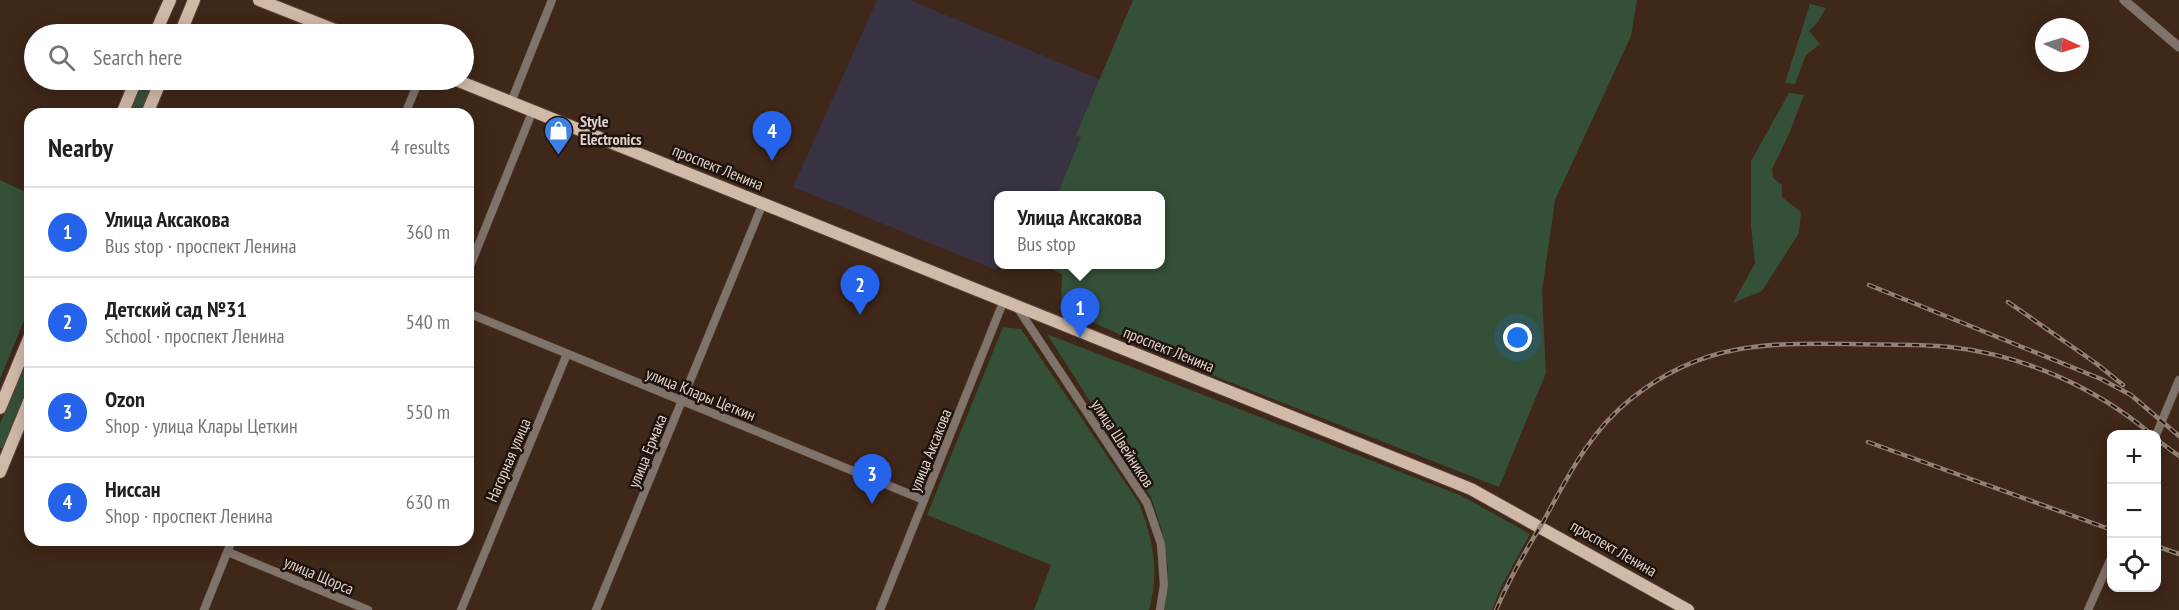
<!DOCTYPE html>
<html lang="en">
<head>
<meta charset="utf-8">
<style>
  :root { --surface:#fff; --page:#f2f2f2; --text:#202124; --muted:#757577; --line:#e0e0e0; --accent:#2563eb }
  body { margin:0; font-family:"PT Sans Narrow",sans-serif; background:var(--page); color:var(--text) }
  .controls { position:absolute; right:18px; bottom:18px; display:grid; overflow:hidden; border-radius:12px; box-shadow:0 3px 15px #0003 }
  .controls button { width:54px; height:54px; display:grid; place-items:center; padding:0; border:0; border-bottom:2px solid var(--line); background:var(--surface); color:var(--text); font:30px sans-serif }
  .compass { position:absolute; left:2035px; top:18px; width:54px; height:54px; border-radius:50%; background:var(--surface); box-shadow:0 3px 15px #0003; rotate:94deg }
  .you { position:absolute; left:1518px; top:338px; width:21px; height:21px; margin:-15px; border:4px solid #fff; border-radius:50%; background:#1a73e8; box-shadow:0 0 0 9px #1a73e833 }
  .badge { display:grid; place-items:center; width:39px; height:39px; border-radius:50%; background:var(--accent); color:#fff; font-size:20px; font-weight:700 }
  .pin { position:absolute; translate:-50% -50px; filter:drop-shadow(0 2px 3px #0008) }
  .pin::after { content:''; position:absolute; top:32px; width:21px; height:18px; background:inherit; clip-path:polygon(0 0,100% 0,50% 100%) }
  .popup { position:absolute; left:994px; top:191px; width:171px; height:78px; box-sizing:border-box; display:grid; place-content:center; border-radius:12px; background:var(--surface); filter:drop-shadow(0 2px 4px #0005); font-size:20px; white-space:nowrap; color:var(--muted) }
  .popup b { font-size:22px; color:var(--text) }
  .popup::after { content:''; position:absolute; left:50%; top:100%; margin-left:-12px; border:12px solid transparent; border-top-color:var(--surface) }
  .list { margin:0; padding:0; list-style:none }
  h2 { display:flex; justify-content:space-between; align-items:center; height:78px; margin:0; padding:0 24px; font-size:26px }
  h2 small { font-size:20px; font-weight:400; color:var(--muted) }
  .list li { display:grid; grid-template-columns:39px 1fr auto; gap:18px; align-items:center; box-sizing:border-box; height:90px; padding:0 24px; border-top:2px solid var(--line) }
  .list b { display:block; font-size:22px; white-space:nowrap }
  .list p { margin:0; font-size:20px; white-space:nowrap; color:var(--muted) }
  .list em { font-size:20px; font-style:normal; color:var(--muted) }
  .icon { flex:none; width:33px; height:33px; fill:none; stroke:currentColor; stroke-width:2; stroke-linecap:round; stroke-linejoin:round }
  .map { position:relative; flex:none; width:2179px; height:610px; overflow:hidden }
  .search { position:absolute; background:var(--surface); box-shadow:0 3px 15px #0003; left:24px; top:24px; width:450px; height:66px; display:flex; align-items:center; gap:15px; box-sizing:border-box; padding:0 21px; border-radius:33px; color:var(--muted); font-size:22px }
  .panel { position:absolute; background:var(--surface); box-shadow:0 3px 15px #0003; left:24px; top:108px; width:450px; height:438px; border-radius:18px }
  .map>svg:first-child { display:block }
  .industrial { fill:#383243 }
  .green { fill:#355038 }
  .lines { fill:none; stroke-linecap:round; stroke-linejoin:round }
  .minor-casing { stroke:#594235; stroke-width:9 }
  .tertiary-casing { stroke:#594235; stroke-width:10 }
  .primary-casing { stroke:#594235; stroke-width:14 }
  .minor { stroke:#7f736b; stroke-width:8 }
  .tertiary { stroke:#7f736b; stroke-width:9 }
  .primary { stroke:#d1b9a8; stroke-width:12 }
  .rail-casing { stroke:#948074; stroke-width:4.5 }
  .rail { stroke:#1e130d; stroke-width:2; stroke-dasharray:7; stroke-linecap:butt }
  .labels { text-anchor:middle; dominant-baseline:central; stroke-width:5; stroke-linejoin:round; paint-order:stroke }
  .poi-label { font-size:16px; font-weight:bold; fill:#e0d0c7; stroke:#1e130d; text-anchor:start }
  .street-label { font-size:16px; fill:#e0d0c7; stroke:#1e130d }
</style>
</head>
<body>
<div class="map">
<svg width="2179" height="610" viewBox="0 0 2179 610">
  <rect width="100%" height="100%" fill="#3f2719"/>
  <path class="industrial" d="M877,0H910L1106,82L1060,195L999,196V264L996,270L793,187Z"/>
  <g class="green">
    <path d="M1133,0H1637L1631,36L1555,200L1542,292L1546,373L1499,487L1196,369L1061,308L1062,274L1044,265L1161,264V196L1057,195L1081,137L1076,135Z"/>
    <path d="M1810,4L1826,8L1818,22L1809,31L1820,44L1806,55L1795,84L1785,83Z"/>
    <path d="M142,80H156L141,114H127Z"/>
    <path d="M1789,93L1804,95L1789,134L1772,169L1773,178L1782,185V197L1801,212L1799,233L1762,291L1733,303L1755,263L1751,226V161Z"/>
    <path d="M0,180L30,194V306L0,379Z"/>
    <path d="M1003,327L1021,329L1139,503C1153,540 1160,571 1149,610H1034L1051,565L927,515Z"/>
    <path d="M1047,334L1462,496L1530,534L1500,589L1492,610H1165L1168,568L1162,531L1151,497Z"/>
    <path d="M30,351V383L3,449L0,448V424Z"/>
  </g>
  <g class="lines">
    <defs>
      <g id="minor">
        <path d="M511,102L552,0"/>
        <path d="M405,114L419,80"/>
        <path d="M468,271L533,110"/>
        <path d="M1017,307L1147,503L1161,544L1164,585L1160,610"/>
        <path d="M468,313L924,500"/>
        <path d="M2156,435L2179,380"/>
        <path d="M228,552L368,610"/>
        <path d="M204,610L232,540"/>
        <path d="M461,610L567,354"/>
        <path d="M596,610L763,203"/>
        <path d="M880,610L1004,300"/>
        <path d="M2088,610L2112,556"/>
      </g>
      <path id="tertiary" d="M2124,0L2179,47"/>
      <g id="primary">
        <path d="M259,0L345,34"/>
        <path d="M155,34L170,0"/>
        <path d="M180,34L194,0"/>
        <path d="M456,80L1471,489L1688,610"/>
        <path d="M122,114L136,80"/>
        <path d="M147,114L161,80"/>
        <path d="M0,408L30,336"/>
        <path d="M0,472L30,399"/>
      </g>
    </defs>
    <use href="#minor" class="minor-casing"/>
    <use href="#tertiary" class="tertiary-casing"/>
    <use href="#primary" class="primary-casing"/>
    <use href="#minor" class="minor"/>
    <use href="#tertiary" class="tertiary"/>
    <use href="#primary" class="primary"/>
    <defs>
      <g id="rail">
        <path d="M1869,285L2101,379L2131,395L2179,436"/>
        <path d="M2008,302L2097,364L2123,385"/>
        <path d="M2156,439L2179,456"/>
        <path d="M1868,442L2112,530"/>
        <path d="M2156,546L2179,554"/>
        <path d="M1496,610C1509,579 1526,550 1543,522C1568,476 1590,431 1632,398C1703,342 1766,343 1851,344C1884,345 1917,344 1950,347C2023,355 2095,387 2151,434"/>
      </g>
    </defs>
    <use href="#rail" class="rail-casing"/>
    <use href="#rail" class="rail"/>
  </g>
  <defs>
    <symbol id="shop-pin" viewBox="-11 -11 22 30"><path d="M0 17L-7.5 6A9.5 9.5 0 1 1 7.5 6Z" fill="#3f7fe0" stroke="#1e130d"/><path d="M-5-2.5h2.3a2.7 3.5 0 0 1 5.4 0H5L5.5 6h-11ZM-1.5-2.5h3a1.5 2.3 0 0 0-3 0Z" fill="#fff"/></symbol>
  </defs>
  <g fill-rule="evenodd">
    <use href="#shop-pin" x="542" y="114" width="33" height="45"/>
  </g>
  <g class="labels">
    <g class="poi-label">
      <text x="580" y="121">Style<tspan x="580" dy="18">Electronics</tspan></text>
    </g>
    <g class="street-label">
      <text transform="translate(718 167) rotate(22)">проспект Ленина</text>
      <text transform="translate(1169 349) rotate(22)">проспект Ленина</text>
      <text transform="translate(701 394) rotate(22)">улица Клары Цеткин</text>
      <text transform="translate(1123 443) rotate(57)">улица Швейников</text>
      <text transform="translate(930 450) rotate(-68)">улица Аксакова</text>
      <text transform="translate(647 451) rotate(-68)">улица Ермака</text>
      <text transform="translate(508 460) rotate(-67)">Нагорная улица</text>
      <text transform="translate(1614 548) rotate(30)">проспект Ленина</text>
      <text transform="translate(319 575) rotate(23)">улица Щорса</text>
    </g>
  </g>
</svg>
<div class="controls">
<button>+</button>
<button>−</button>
<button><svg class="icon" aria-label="locate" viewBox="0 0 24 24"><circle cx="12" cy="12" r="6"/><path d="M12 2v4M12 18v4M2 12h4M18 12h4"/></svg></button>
</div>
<svg class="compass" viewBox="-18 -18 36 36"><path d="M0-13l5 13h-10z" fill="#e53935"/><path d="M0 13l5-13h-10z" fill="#757577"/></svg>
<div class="you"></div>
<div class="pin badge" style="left:1080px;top:338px">1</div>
<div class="popup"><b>Улица Аксакова</b>Bus stop</div>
<div class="pin badge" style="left:860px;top:315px">2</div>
<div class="pin badge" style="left:872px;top:504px">3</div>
<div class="pin badge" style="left:772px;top:161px">4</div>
<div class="search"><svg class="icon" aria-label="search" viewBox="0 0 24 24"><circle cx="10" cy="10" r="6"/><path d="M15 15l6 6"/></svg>Search here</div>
<section class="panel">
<h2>Nearby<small>4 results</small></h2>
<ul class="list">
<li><span class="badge">1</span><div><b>Улица Аксакова</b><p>Bus stop · проспект Ленина</p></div><em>360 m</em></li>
<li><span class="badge">2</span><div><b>Детский сад №31</b><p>School · проспект Ленина</p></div><em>540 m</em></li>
<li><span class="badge">3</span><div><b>Ozon</b><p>Shop · улица Клары Цеткин</p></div><em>550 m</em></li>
<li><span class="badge">4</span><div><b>Ниссан</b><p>Shop · проспект Ленина</p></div><em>630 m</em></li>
</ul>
</section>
</div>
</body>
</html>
